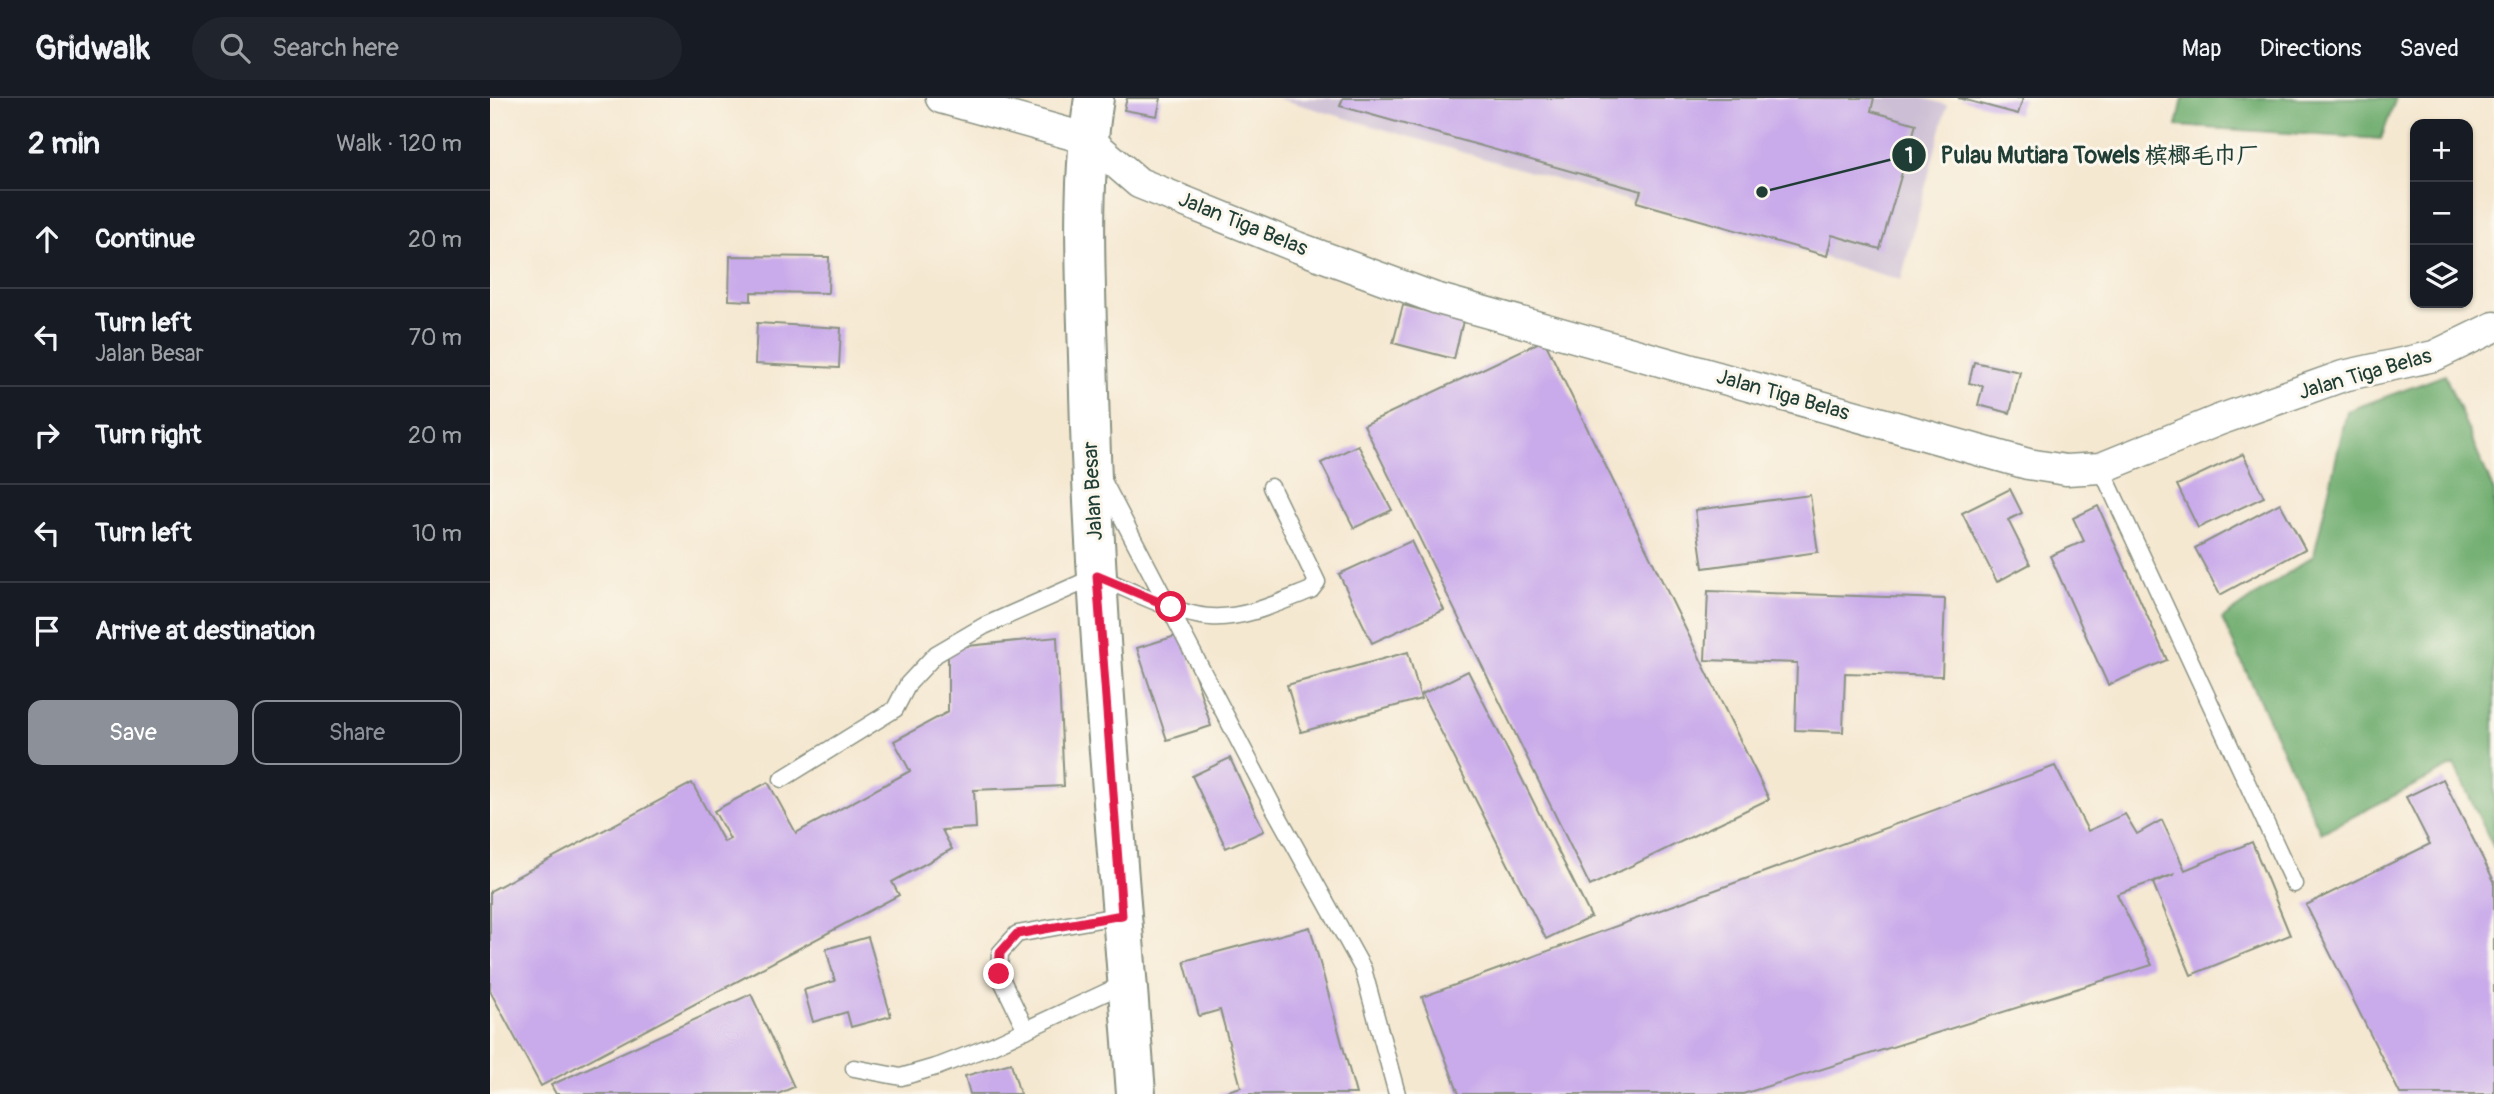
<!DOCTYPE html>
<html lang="en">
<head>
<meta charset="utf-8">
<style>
  :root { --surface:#171b24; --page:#20242c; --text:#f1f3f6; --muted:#9ea1a6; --line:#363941; --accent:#8c9099 }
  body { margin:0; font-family:Pangolin,"LXGW WenKai TC",sans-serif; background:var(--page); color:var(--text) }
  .controls { position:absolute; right:21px; top:21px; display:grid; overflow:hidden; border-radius:14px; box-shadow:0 2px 5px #0004 }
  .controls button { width:63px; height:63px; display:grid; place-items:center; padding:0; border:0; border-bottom:2px solid var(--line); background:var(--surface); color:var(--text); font:35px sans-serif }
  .stop { position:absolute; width:21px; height:21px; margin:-16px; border:5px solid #e11d48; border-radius:50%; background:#fff }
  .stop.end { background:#e11d48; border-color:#fff; box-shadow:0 2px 7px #0008 }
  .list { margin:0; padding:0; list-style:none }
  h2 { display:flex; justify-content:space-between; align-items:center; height:91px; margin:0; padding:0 28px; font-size:30px }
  h2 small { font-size:23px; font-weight:400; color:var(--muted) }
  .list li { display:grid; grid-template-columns:46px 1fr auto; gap:21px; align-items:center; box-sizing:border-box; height:98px; padding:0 28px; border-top:2px solid var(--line) }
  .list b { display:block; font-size:26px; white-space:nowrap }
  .list p { margin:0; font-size:23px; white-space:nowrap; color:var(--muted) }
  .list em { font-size:23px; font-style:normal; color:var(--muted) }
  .actions { display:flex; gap:14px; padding:21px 28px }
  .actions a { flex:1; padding:16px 0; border:2px solid var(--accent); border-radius:14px; text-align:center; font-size:24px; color:var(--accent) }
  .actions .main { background:var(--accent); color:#fff }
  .icon { flex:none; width:38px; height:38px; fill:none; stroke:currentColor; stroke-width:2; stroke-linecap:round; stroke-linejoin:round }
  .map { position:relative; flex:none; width:2004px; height:996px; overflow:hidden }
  header { display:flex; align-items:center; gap:42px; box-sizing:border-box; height:98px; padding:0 35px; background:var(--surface); border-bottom:2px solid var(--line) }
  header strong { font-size:33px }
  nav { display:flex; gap:38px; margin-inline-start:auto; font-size:24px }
  .search { width:490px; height:63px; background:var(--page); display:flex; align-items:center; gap:18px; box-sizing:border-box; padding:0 24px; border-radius:38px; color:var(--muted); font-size:26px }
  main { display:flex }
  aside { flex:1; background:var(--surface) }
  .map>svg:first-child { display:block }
  .industrial { fill:#ccbed4 }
  .forest { fill:#6dac6d; stroke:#467450; stroke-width:2 }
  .building { fill:#c9aaea }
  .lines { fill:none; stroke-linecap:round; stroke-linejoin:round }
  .service-casing { stroke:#8a9282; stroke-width:19 }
  .minor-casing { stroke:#8a9282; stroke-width:33 }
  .secondary-casing { stroke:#8a9282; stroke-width:42 }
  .service { stroke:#fff; stroke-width:16 }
  .minor { stroke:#fff; stroke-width:30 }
  .secondary { stroke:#fff; stroke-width:38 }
  .route { stroke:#e11d48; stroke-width:9 }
  .labels { text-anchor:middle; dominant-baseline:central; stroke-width:6; stroke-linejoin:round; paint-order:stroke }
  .street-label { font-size:21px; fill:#1f3d34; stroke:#fbf7ec }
  .leader { fill:none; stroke:#1f3d34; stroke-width:2.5 }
  .callout-dot { fill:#1f3d34; stroke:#fbf7ec; stroke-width:2.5 }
  .mark-label { font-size:21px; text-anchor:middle; font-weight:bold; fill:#fff }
  .callout-label { font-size:23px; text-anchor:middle; font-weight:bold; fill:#1f3d34; stroke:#fbf7ec; stroke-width:6; stroke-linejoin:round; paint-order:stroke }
</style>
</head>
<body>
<header>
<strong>Gridwalk</strong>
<div class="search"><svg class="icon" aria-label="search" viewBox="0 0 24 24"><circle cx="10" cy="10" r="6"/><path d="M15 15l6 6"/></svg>Search here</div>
<nav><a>Map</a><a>Directions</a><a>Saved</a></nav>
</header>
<main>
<aside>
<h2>2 min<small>Walk · 120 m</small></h2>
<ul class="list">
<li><svg class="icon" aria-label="ahead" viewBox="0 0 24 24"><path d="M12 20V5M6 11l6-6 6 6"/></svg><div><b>Continue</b></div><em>20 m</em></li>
<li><svg class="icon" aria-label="left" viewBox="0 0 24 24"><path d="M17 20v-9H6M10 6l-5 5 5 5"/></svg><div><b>Turn left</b><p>Jalan Besar</p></div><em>70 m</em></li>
<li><svg class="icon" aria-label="right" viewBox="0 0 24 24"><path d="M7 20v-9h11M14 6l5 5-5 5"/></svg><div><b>Turn right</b></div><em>20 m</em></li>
<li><svg class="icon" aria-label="left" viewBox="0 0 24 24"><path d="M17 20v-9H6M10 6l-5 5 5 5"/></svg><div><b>Turn left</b></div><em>10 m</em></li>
<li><svg class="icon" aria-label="arrive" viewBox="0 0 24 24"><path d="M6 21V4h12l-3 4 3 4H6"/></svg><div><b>Arrive at destination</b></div></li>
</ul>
<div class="actions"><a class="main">Save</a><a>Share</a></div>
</aside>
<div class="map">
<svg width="2004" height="996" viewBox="0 0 2004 996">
  <rect width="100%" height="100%" fill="#fbf7ec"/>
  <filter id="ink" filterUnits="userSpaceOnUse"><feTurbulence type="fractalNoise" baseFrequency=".0143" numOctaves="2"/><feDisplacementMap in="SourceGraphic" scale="14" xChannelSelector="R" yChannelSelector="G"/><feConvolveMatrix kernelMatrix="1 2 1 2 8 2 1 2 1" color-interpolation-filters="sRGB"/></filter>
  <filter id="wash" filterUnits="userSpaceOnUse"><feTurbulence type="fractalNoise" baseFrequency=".00686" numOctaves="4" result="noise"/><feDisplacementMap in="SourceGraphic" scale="28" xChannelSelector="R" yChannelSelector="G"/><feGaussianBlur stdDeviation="1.57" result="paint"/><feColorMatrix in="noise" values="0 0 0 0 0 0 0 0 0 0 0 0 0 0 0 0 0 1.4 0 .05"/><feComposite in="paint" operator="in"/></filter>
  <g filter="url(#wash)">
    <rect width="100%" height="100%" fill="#f5e8d1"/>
    <path class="industrial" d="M787,0H1433L1457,7L1411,182Z"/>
    <g class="forest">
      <path d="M1693,0H1906L1891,41L1687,28Z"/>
      <path d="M1955,277L2004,394V750L1964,667L1831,735L1732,521L1824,457L1857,313Z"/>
    </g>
    <g id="blocks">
      <g class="building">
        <path d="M637,0H671L667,18L634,12Z"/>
        <path d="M853,0H1384L1381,13L1426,26L1390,151L1342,137L1337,158L1147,104L1151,93L850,8Z"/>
        <path d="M1468,0H1533L1528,16Z"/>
        <path d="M240,158L339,159L338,195L261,194V203L239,202Z"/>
        <path d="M913,207L973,223L964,261L903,245Z"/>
        <path d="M267,225L351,230L349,270L265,266Z"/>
        <path d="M1054,242L1279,701L1100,788L874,327Z"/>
        <path d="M1484,264L1530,274L1520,315L1488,307L1493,288L1479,285Z"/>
        <path d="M868,347L902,412L864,430L831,365Z"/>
        <path d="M1753,356L1774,399L1708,430L1687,387Z"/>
        <path d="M1520,391L1532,415L1518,422L1540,466L1507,484L1472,415Z"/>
        <path d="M1320,397L1328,454L1213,470L1205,412Z"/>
        <path d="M1790,405L1815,451L1730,497L1705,450Z"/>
        <path d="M1608,408L1677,562L1618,587L1560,458L1594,443L1583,420Z"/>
        <path d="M921,443L954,512L882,545L849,476Z"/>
        <path d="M1218,493L1455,501L1452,578L1355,575L1353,634L1305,632L1307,565L1215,562Z"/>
        <path d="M692,536L721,628L677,642L647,550Z"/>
        <path d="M567,539L574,688L484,692L486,730L452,732L462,751L402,784L409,797L51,988L0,893V793L202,685L234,744L240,741L224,713L278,684L306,735L420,673L404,643L458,614V550Z"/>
        <path d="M918,554L931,601L811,634L797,587Z"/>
        <path d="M978,573L1101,819L1056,841L932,596Z"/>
        <path d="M740,660L774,733L736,750L702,678Z"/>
        <path d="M1565,668L1598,733L1635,716L1647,736L1672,722L1695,772L1762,744L1800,837L1701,877L1663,785L1685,776L1627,796L1662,867L1253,996H969L932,899Z"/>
        <path d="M1953,681L2004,783V996H1910L1816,807L1940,746L1916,699Z"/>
        <path d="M820,829L866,996H727L751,989L730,912L709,918L694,863Z"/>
        <path d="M378,839L401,918L361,929L357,914L323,924L314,892L345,883L336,851Z"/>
        <path d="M261,896L304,989L288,996H66L61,987Z"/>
        <path d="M521,965L530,996H480L475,978Z"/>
      </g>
    </g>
  </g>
  <g filter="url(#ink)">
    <use href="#blocks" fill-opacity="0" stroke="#8a9282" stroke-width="2"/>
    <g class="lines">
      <defs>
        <g id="service">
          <path d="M1611,370L1804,786"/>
          <path d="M612,381L785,712L873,871L907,996"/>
          <path d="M292,681L405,611L418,586L446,556L494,528L607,478C637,491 690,518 721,519C755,521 790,504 821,492L827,484L781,389"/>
          <path d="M536,932L509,876L510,855L527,836L632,817"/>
          <path d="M364,970L411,979L449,968L501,948L638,884"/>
        </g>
        <path id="minor" d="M451,0L598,41L649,85L807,149L945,200L1538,366L1576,372L1611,370L1729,322L1853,278L1944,258L2004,229"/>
        <path id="secondary" d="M604,0C589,95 597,199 599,295C605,529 629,763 646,996"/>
      </defs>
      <use href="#service" class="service-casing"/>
      <use href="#minor" class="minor-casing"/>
      <use href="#secondary" class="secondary-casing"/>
      <use href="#service" class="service"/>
      <use href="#minor" class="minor"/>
      <use href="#secondary" class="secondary"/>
    </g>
  </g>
  <g class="lines" filter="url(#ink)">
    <path class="route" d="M509,876L510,855L527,836L632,817L607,478L681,509"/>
  </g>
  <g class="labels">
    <g class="street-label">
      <text transform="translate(753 126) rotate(22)">Jalan Tiga Belas</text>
      <text transform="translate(1875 276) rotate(-16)">Jalan Tiga Belas</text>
      <text transform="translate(1293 297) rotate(16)">Jalan Tiga Belas</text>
      <text transform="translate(603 393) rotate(-93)">Jalan Besar</text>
    </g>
  </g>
  <path class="leader" d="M1272 94L1419 57"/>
  <g class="callout-dot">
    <circle cx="1272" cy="94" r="7"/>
    <circle cx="1419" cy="57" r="18"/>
  </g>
  <g class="mark-label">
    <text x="1419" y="65">1</text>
  </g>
  <g class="callout-label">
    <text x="1610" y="65">Pulau Mutiara Towels 槟榔毛巾厂</text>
  </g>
</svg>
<div class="controls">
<button>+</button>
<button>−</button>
<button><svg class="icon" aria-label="layers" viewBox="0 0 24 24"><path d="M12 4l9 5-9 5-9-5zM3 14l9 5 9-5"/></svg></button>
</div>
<div class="stop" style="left:681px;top:509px"></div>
<div class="stop end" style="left:509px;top:876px"></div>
</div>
</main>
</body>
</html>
